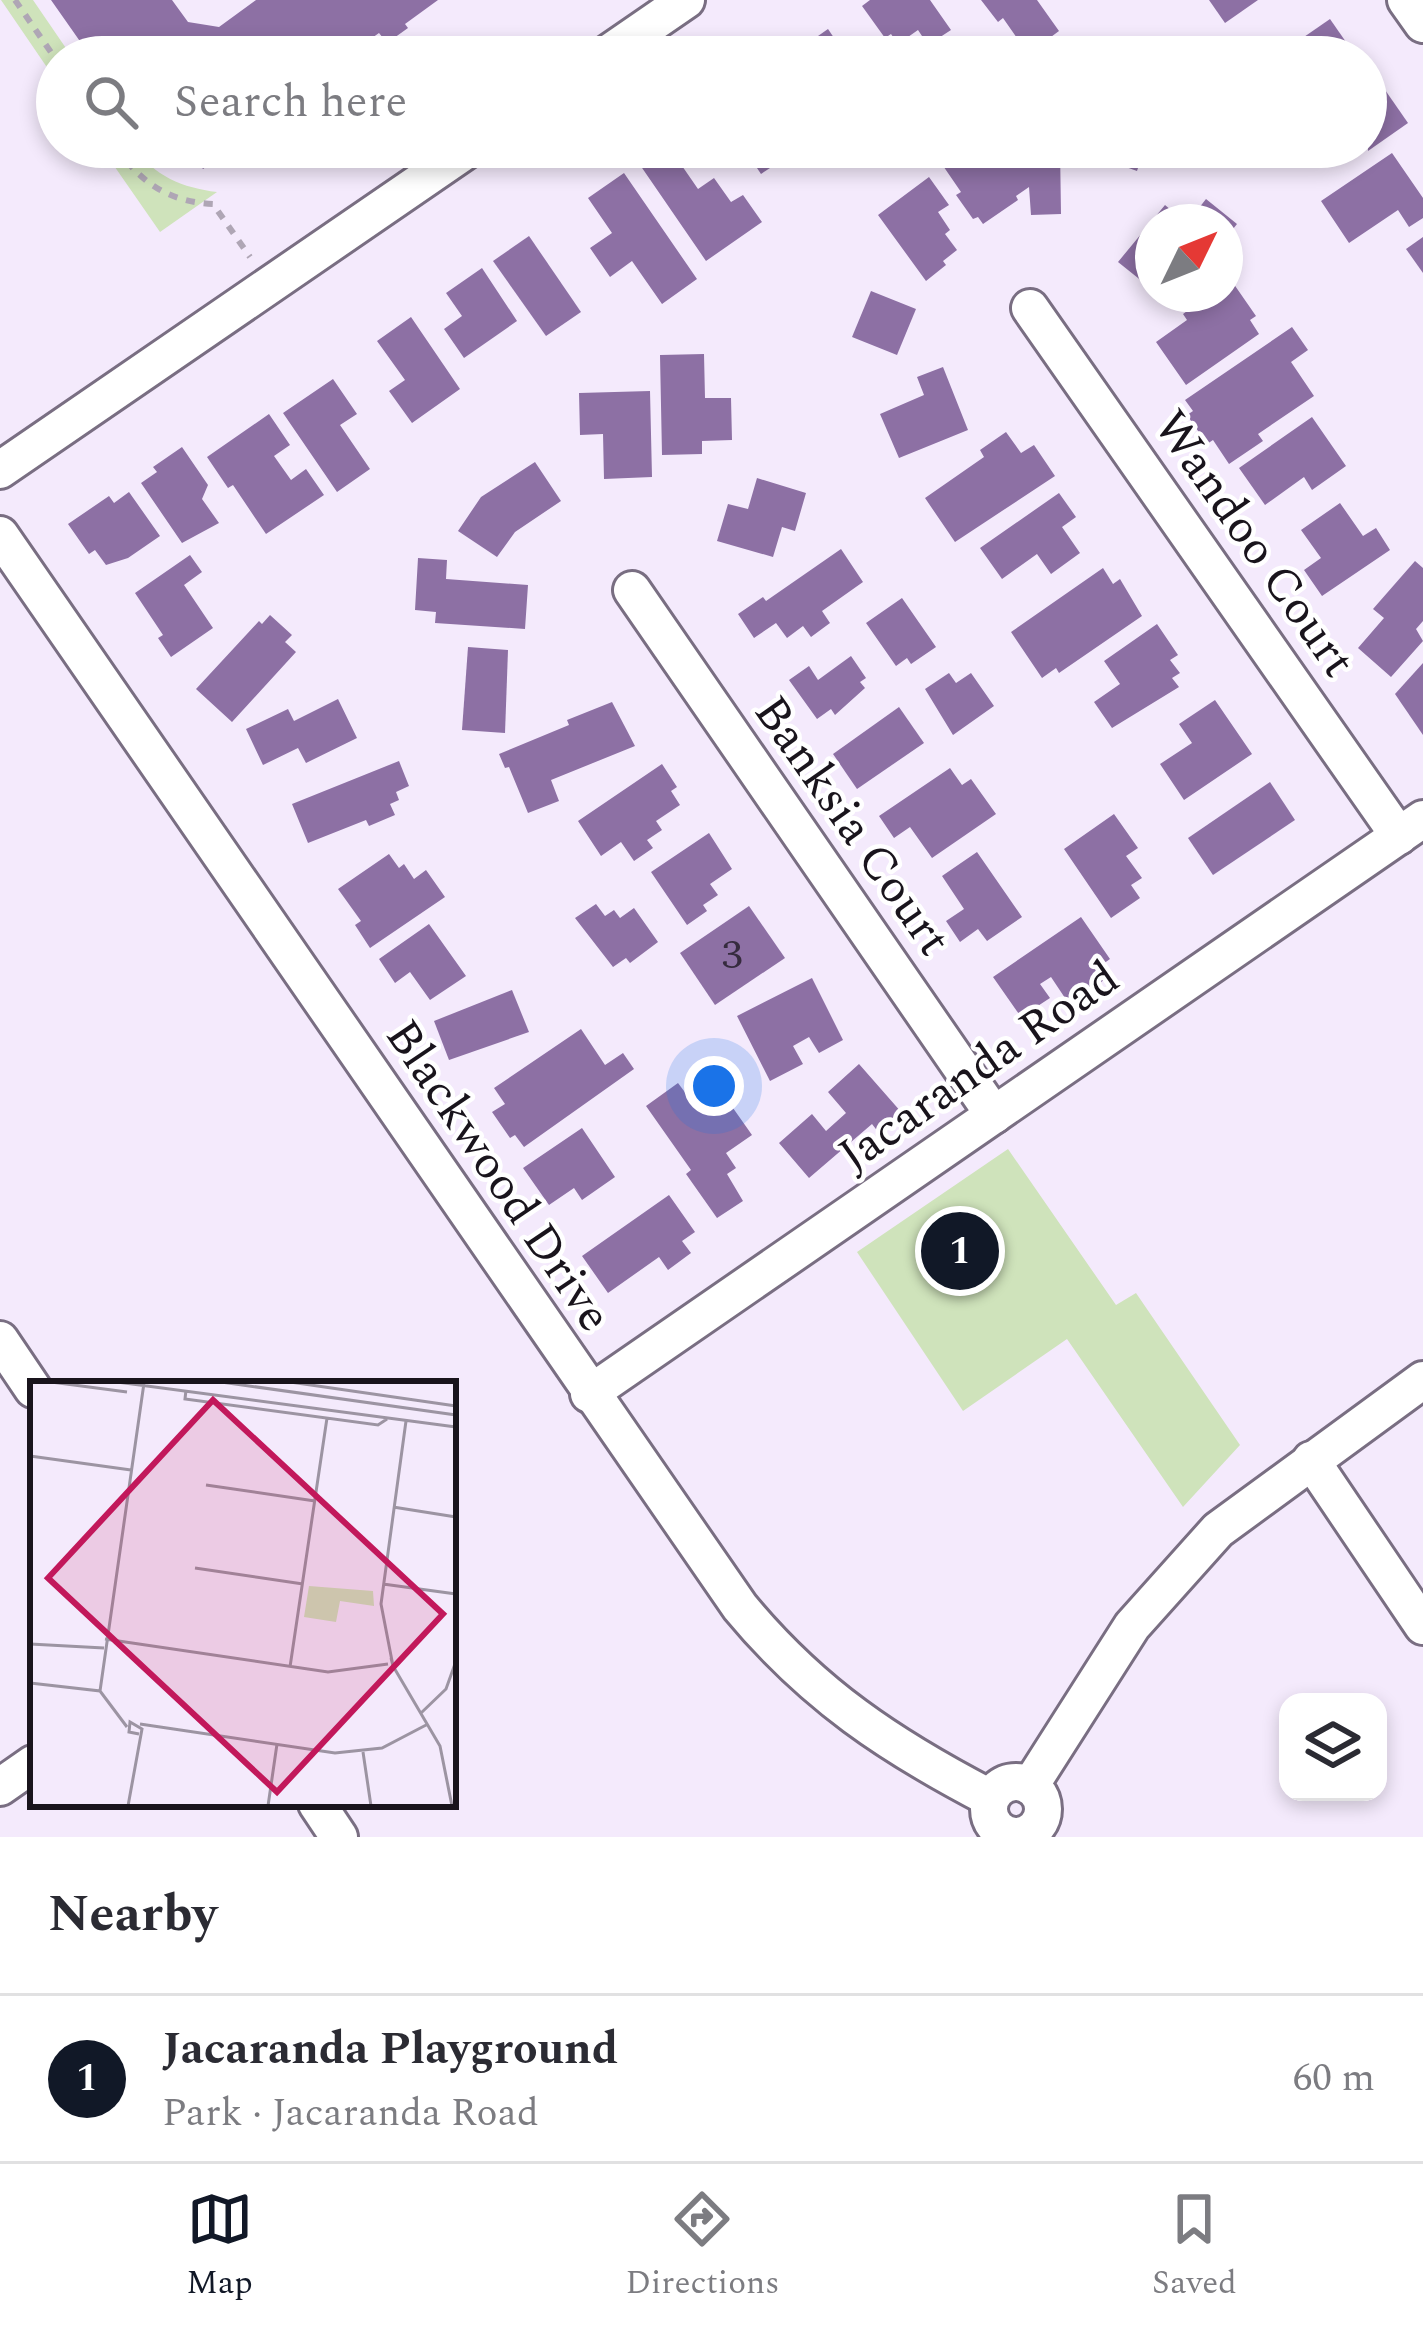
<!DOCTYPE html>
<html lang="en">
<head>
<meta charset="utf-8">
<style>
  :root { --surface:#fff; --page:#f2f2f3; --text:#2b2b33; --muted:#7c7c81; --line:#e1e1e2; --accent:#111827 }
  body { margin:0; font-family:Spectral,serif; background:var(--page); color:var(--text) }
  .controls { position:absolute; right:36px; bottom:36px; display:grid; overflow:hidden; border-radius:24px; box-shadow:0 6px 18px #0003 }
  .controls button { width:108px; height:108px; display:grid; place-items:center; padding:0; border:0; border-bottom:3px solid var(--line); background:var(--surface); color:var(--text); font:60px sans-serif }
  .compass { position:absolute; left:1135px; top:204px; width:108px; height:108px; border-radius:50%; background:var(--surface); box-shadow:0 6px 18px #0003; rotate:47deg }
  .you { position:absolute; left:714px; top:1086px; width:42px; height:42px; margin:-30px; border:9px solid #fff; border-radius:50%; background:#1a73e8; box-shadow:0 0 0 18px #1a73e833 }
  .badge { display:grid; place-items:center; width:78px; height:78px; border-radius:50%; background:var(--accent); color:#fff; font-size:39px; font-weight:700 }
  .pin { position:absolute; translate:-50% -50%; border:6px solid #fff; box-shadow:0 3px 12px #0006 }
  .list { margin:0; padding:0; list-style:none }
  h2 { display:flex; justify-content:space-between; align-items:center; height:156px; margin:0; padding:0 48px; font-size:51px }
  h2 small { font-size:39px; font-weight:400; color:var(--muted) }
  .list li { display:grid; grid-template-columns:78px 1fr auto; gap:36px; align-items:center; box-sizing:border-box; height:168px; padding:0 48px; border-top:3px solid var(--line) }
  .list b { display:block; font-size:45px; white-space:nowrap }
  .list p { margin:0; font-size:39px; white-space:nowrap; color:var(--muted) }
  .list em { font-size:39px; font-style:normal; color:var(--muted) }
  .icon { flex:none; width:66px; height:66px; fill:none; stroke:currentColor; stroke-width:2; stroke-linecap:round; stroke-linejoin:round }
  .map { position:relative; flex:none; width:1423px; height:1837px; overflow:hidden }
  .search { position:absolute; background:var(--surface); box-shadow:0 6px 18px #0003; left:36px; right:36px; top:36px; height:132px; display:flex; align-items:center; gap:30px; box-sizing:border-box; padding:0 42px; border-radius:66px; color:var(--muted); font-size:45px }
  .sheet { height:324px; background:var(--surface) }
  nav { display:flex; justify-content:space-around; align-items:center; box-sizing:border-box; height:168px; border-top:3px solid var(--line); background:var(--surface); font-size:33px; color:var(--muted) }
  nav a { display:grid; justify-items:center; gap:6px }
  nav .on { color:var(--accent) }
  .map>svg:first-child { display:block }
  .green { fill:#cfe3bb }
  .building { fill:#8d70a4 }
  .lines { fill:none; stroke-linecap:round; stroke-linejoin:round }
  .minor-casing { stroke:#796e82; stroke-width:42 }
  .path { stroke:#afa6b5; stroke-width:6; stroke-dasharray:9 9; stroke-linecap:butt }
  .minor { stroke:#fff; stroke-width:36 }
  .labels { text-anchor:middle; dominant-baseline:central; stroke-width:9; stroke-linejoin:round; paint-order:stroke }
  .number-label { font-size:42px; fill:#362b3e }
  .street-label { font-size:48px; fill:#19141c; stroke:#fff }
  .inset-road { fill:none; stroke:#9c94a2; stroke-width:3 }
  .view { fill:#c2185b; fill-opacity:0.15; stroke:#c2185b; stroke-width:6 }
  .inset-edge { fill:none; stroke:#19141c; stroke-width:6 }
</style>
</head>
<body>
<div class="map">
<svg width="1423" height="1837" viewBox="0 0 1423 1837">
  <rect width="100%" height="100%" fill="#f4eafc"/>
  <g class="green">
    <path d="M1,0H33L72,57H57V82Z"/>
    <path d="M101,147H134C154,176 183,188 217,192L160,232Z"/>
    <path d="M1008,1149L1116,1305L1136,1293L1240,1445L1183,1507L1067,1339L963,1411L857,1252Z"/>
  </g>
  <g class="building">
    <path d="M51,0H172L188,22L219,27L256,0H438L405,24L408,28L387,43L379,33L345,57H91Z"/>
    <path d="M870,0H930L951,30L928,45L918,30L898,44L891,34L885,38L862,6Z"/>
    <path d="M981,0H1037L1059,31L1028,54L1003,18L998,22Z"/>
    <path d="M1209,0H1258L1225,23Z"/>
    <path d="M1330,19L1355,55L1275,57Z"/>
    <path d="M828,29L847,57H788Z"/>
    <path d="M959,39L972,57H937L936,54Z"/>
    <path d="M1383,87L1408,123L1368,151L1366,99Z"/>
    <path d="M187,147H246L228,160L224,154L203,169Z"/>
    <path d="M660,147H669L698,189L714,178L731,202L743,195L762,222L706,261L638,162Z"/>
    <path d="M743,147H802L761,174Z"/>
    <path d="M836,147H868L846,162Z"/>
    <path d="M950,147H1060L1061,214L1031,215L1029,187L1016,196L1018,200L983,224L978,217L973,219L956,195L961,192L937,157Z"/>
    <path d="M1070,147H1145L1137,171Z"/>
    <path d="M1323,147H1363L1336,166Z"/>
    <path d="M1392,153L1423,198V218L1409,227L1398,210L1349,243L1321,201Z"/>
    <path d="M624,173L697,279L662,304L632,261L610,277L590,248L612,233L588,198Z"/>
    <path d="M929,177L949,205L938,212L950,230L945,234L957,250L943,261L946,265L926,281L878,215Z"/>
    <path d="M1206,199L1237,224L1225,239V222H1188Z"/>
    <path d="M1165,205L1185,222H1153V270L1143,282L1118,262Z"/>
    <path d="M529,236L581,312L546,336L493,261Z"/>
    <path d="M1423,237V273L1406,249Z"/>
    <path d="M482,268L517,321L464,358L444,329L462,316L446,293Z"/>
    <path d="M1231,280L1256,316L1250,320L1259,334L1186,385L1156,342L1187,320L1183,314L1211,294H1225V284Z"/>
    <path d="M871,291L916,309L897,355L852,337Z"/>
    <path d="M411,317L460,389L412,423L389,391L405,380L377,341Z"/>
    <path d="M1292,327L1308,350L1291,362L1314,396L1258,434L1263,441L1229,464L1213,440L1207,444L1187,415L1193,411L1185,400Z"/>
    <path d="M704,354L705,398H731L732,440L702,441V454L662,455L660,355Z"/>
    <path d="M943,367L968,430L899,458L880,414L924,395L917,377Z"/>
    <path d="M333,379L357,414L340,425L370,469L337,492L283,413Z"/>
    <path d="M650,391L652,477L604,479L603,434L580,435L579,393Z"/>
    <path d="M269,414L290,445L274,456L291,480L306,469L324,495L266,534L233,485L228,488L207,457Z"/>
    <path d="M1312,417L1346,466L1312,490L1304,477L1265,505L1239,468Z"/>
    <path d="M1006,432L1021,453L1034,445L1055,476L955,542L925,498L984,457L980,450Z"/>
    <path d="M182,447L208,485L202,499L219,523L182,543L141,483L157,472L153,467Z"/>
    <path d="M535,462L561,501L515,532L497,557L458,531L481,497Z"/>
    <path d="M757,478L806,493L795,531L782,527L773,557L717,541L728,504L748,509Z"/>
    <path d="M129,492L160,536L128,558L106,565L95,550L89,554L68,524L109,496L114,503Z"/>
    <path d="M1059,493L1076,517L1062,527L1080,553L1051,574L1037,554L1002,579L980,548Z"/>
    <path d="M1340,503L1363,536L1376,528L1390,550L1322,596L1304,570L1321,558L1301,530Z"/>
    <path d="M841,549L863,582L822,611L830,623L811,637L803,626L787,638L776,623L754,638L738,614L763,597L766,601Z"/>
    <path d="M190,555L202,572L184,585L213,628L171,657L158,638L163,635L135,593Z"/>
    <path d="M418,558L447,560L446,579L528,585L525,629L435,623L436,612L415,610Z"/>
    <path d="M1415,561L1423,568V621L1416,629L1423,641L1391,677L1358,648L1384,618L1373,609Z"/>
    <path d="M1103,568L1113,584L1120,579L1142,616L1059,673L1056,668L1042,678L1011,632Z"/>
    <path d="M902,598L936,647L911,664L907,658L896,666L866,623Z"/>
    <path d="M270,615L292,635L285,642L296,652L232,722L196,689L259,621L262,624Z"/>
    <path d="M1157,624L1178,655L1170,660L1180,673L1172,678L1179,687L1112,728L1094,702L1120,684L1104,661Z"/>
    <path d="M468,647L508,650L505,733L462,730Z"/>
    <path d="M851,656L866,678L860,682L865,688L835,715L831,709L817,719L789,680L809,666L818,680Z"/>
    <path d="M1423,663V735L1395,694Z"/>
    <path d="M949,673L956,683L971,673L994,706L953,735L925,689Z"/>
    <path d="M338,699L357,738L306,763L298,748L263,765L246,729L288,709L294,721Z"/>
    <path d="M1215,700L1252,754L1184,800L1160,764L1192,743L1179,724Z"/>
    <path d="M612,702L635,746L551,780L559,801L528,813L509,767L505,768L499,754L569,725L567,720Z"/>
    <path d="M899,707L924,743L857,789L833,754Z"/>
    <path d="M399,761L409,786L396,792L399,800L390,804L395,815L369,826L366,820L308,843L292,804Z"/>
    <path d="M662,764L677,787L671,791L680,805L656,821L662,830L647,840L653,848L634,861L621,842L601,856L578,821Z"/>
    <path d="M950,768L962,785L971,779L996,814L932,858L910,827L894,838L879,816Z"/>
    <path d="M1270,782L1295,820L1213,875L1188,838Z"/>
    <path d="M1114,814L1138,848L1126,856L1142,878L1131,885L1140,898L1111,918L1064,849Z"/>
    <path d="M709,833L732,869L710,884L718,895L703,905L707,911L687,925L651,872Z"/>
    <path d="M977,852L1022,917L987,941L978,929L960,942L946,921L964,909L942,876Z"/>
    <path d="M389,854L399,868L404,864L414,879L426,870L445,897L370,948L355,925L361,921L338,889Z"/>
    <path d="M596,904L605,916L614,910L620,918L634,908L658,942L630,963L626,958L613,967L575,918Z"/>
    <path d="M749,906L785,958L715,1005L680,953Z"/>
    <path d="M1081,917L1110,959L1096,969L1104,980L1069,1004L1051,977L1040,984L1050,998L1021,1017L993,977Z"/>
    <path d="M429,924L466,976L430,1000L410,972L395,983L379,959Z"/>
    <path d="M812,978L843,1040L819,1053L809,1037L793,1046L803,1064L770,1081L737,1016Z"/>
    <path d="M512,990L529,1032L449,1060L434,1021Z"/>
    <path d="M581,1029L605,1065L623,1053L634,1069L524,1147L515,1135L510,1138L492,1112L505,1104L494,1088Z"/>
    <path d="M859,1064L902,1113L879,1133L872,1124L809,1178L779,1143L812,1114L826,1131L846,1113L828,1092Z"/>
    <path d="M714,1081L752,1135L726,1153L736,1168L727,1174L743,1201L717,1218L686,1174L691,1170L646,1106L678,1083L690,1099Z"/>
    <path d="M582,1128L615,1177L582,1200L574,1188L549,1205L523,1168Z"/>
    <path d="M669,1195L695,1232L682,1241L691,1253L668,1270L659,1257L608,1293L582,1256Z"/>
  </g>
  <g class="lines">
    <defs>
      <g id="minor">
        <path d="M1406,0L1423,24"/>
        <path d="M603,57L686,0"/>
        <path d="M1030,308L1399,836"/>
        <path d="M0,470L471,147"/>
        <path d="M0,535L740,1607C813,1695 890,1746 990,1798"/>
        <path d="M632,590L994,1115"/>
        <path d="M0,1340L33,1389"/>
        <path d="M589,1394L1423,819"/>
        <path d="M1311,1460L1423,1626"/>
        <circle cx="1016" cy="1809" r="27"/>
        <path d="M1030,1786L1132,1626L1218,1530L1423,1380"/>
        <path d="M0,1787L33,1764"/>
        <path d="M317,1804L339,1837"/>
      </g>
    </defs>
    <use href="#minor" class="minor-casing"/>
    <g class="path">
      <path d="M15,0L57,61"/>
      <path d="M549,57L573,40"/>
      <path d="M116,147C141,183 169,202 213,204L250,257"/>
    </g>
    <use href="#minor" class="minor"/>
  </g>
  <g class="labels">
    <g class="number-label">
      <text x="732" y="955">3</text>
    </g>
    <g class="street-label">
      <text transform="translate(1254 544) rotate(55)">Wandoo Court</text>
      <text transform="translate(852 826) rotate(55)">Banksia Court</text>
      <text transform="translate(979 1067) rotate(-35)">Jacaranda Road</text>
      <text transform="translate(498 1176) rotate(56)">Blackwood Drive</text>
    </g>
  </g>
  <g transform="translate(30 1381)">
    <rect width="426" height="426" fill="#f4eafc"/>
    <path d="M279,205L343,210L344,225L310,220L306,241L274,236Z" fill="#cfe3bb"/>
    <path class="inset-road" d="M21,1L97,11M87,1L426,46M191,1L426,34M260,1L426,25M156,9L155,18L348,44L357,38M0,75L101,89M176,104L285,120M363,126L426,136M165,187L273,203M353,203L426,213M75,258L298,291L358,283M0,263L74,267M361,277L363,285L351,223L376,40M363,285L410,365L422,425M260,286L297,37M0,302L70,310L97,346M70,310L114,2M391,332L416,308L426,280M110,343L305,372L352,367L398,343M333,371L341,425M98,425L112,348L100,341L99,351L109,353M238,425L247,363"/>
    <path class="view" d="M183,19L413,233L247,411L18,197Z"/>
    <rect width="426" height="426" class="inset-edge"/>
  </g>
</svg>
<div class="controls">
<button><svg class="icon" aria-label="layers" viewBox="0 0 24 24"><path d="M12 4l9 5-9 5-9-5zM3 14l9 5 9-5"/></svg></button>
</div>
<svg class="compass" viewBox="-18 -18 36 36"><path d="M0-13l5 13h-10z" fill="#e53935"/><path d="M0 13l5-13h-10z" fill="#7c7c81"/></svg>
<div class="you"></div>
<div class="pin badge" style="left:960px;top:1251px">1</div>
<div class="search"><svg class="icon" aria-label="search" viewBox="0 0 24 24"><circle cx="10" cy="10" r="6"/><path d="M15 15l6 6"/></svg>Search here</div>
</div>
<section class="sheet">
<h2>Nearby<small></small></h2>
<ul class="list">
<li><span class="badge">1</span><div><b>Jacaranda Playground</b><p>Park · Jacaranda Road</p></div><em>60 m</em></li>
</ul>
</section>
<nav>
<a class="on"><svg class="icon" aria-label="map" viewBox="0 0 24 24"><path d="M3 6l6-2 6 2 6-2v14l-6 2-6-2-6 2zM9 4v14M15 6v14"/></svg>Map</a>
<a><svg class="icon" aria-label="directions" viewBox="0 0 24 24"><path d="M12 3l9 9-9 9-9-9zM9 14v-3h6M13 9l2 2-2 2"/></svg>Directions</a>
<a><svg class="icon" aria-label="saved" viewBox="0 0 24 24"><path d="M7 4h10v16l-5-4-5 4z"/></svg>Saved</a>
</nav>
</body>
</html>
